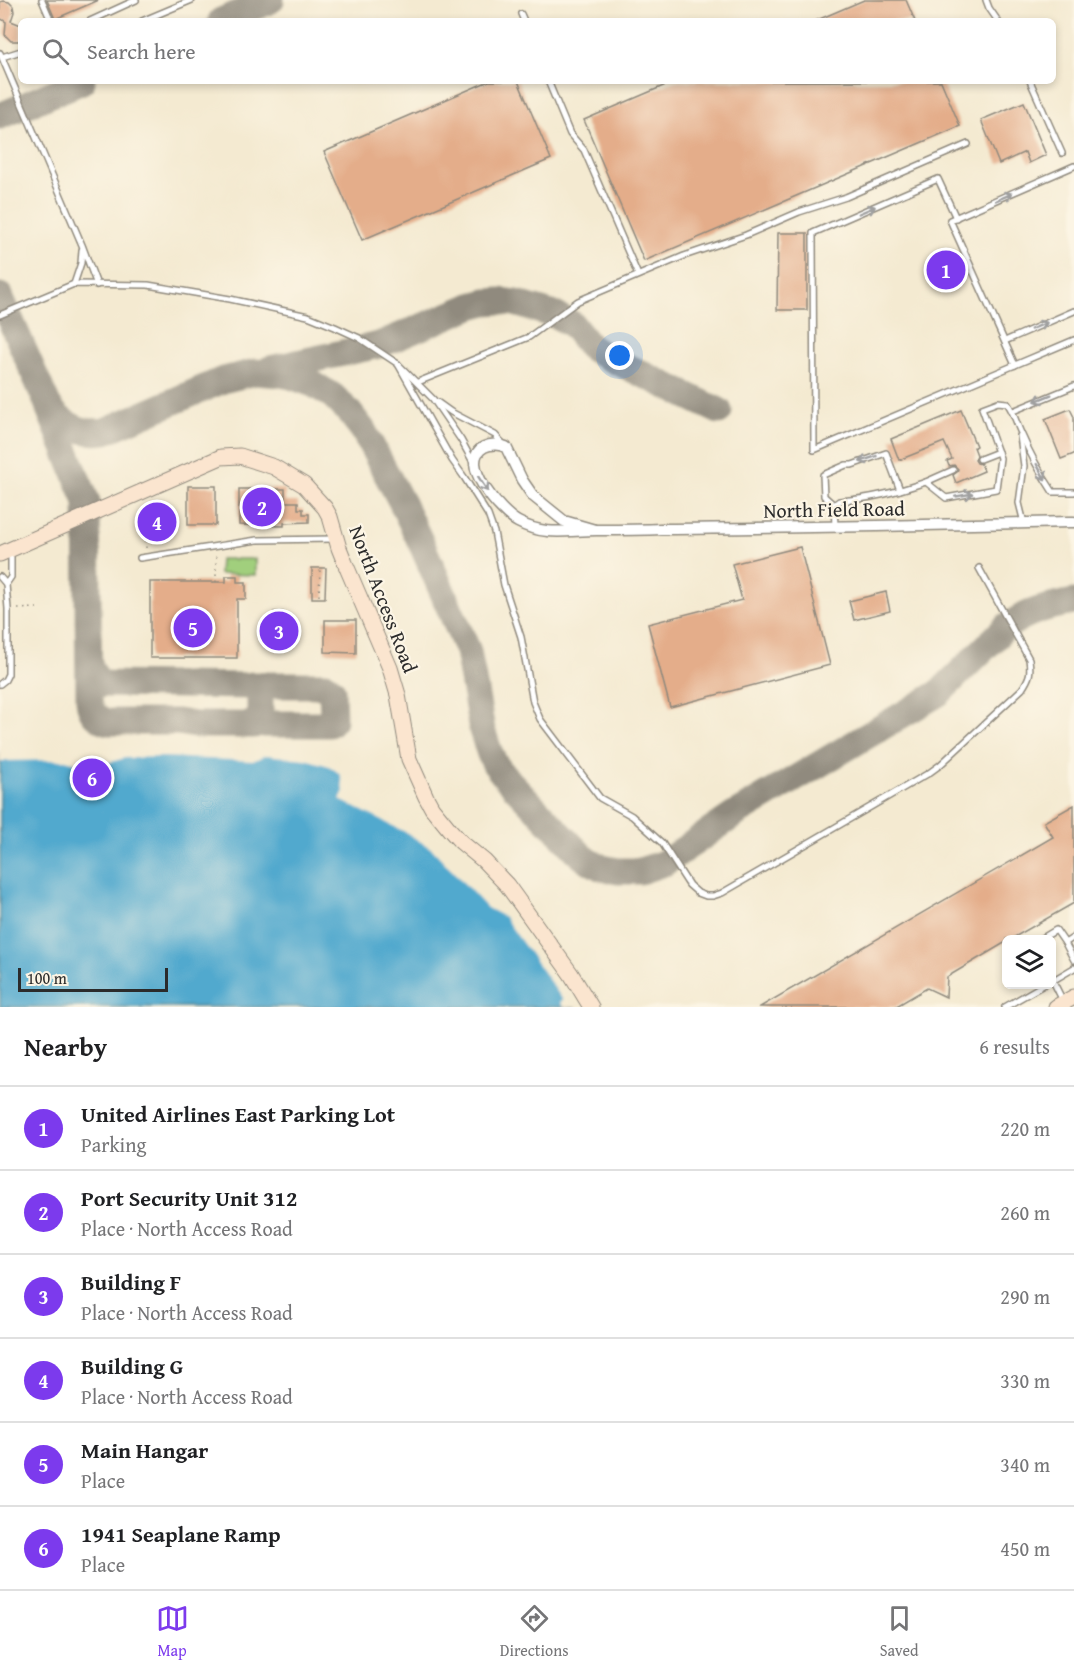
<!DOCTYPE html>
<html lang="en">
<head>
<meta charset="utf-8">
<style>
  :root { --surface:#fff; --page:#f6f6f6; --text:#202124; --muted:#757577; --line:#e0e0e0; --accent:#7c3aed }
  body { margin:0; font-family:"Gentium Book Plus",serif; background:var(--page); color:var(--text) }
  .controls { position:absolute; right:18px; bottom:18px; display:grid; overflow:hidden; border-radius:9px; box-shadow:0 3px 9px #0003 }
  .controls button { width:54px; height:54px; display:grid; place-items:center; padding:0; border:0; border-bottom:2px solid var(--line); background:var(--surface); color:var(--text); font:30px sans-serif }
  .scale { position:absolute; left:18px; bottom:15px; width:150px; box-sizing:border-box; padding-left:6px; border:3px solid #2b2b2b; border-top:0; font-size:16px; line-height:21px; white-space:nowrap; color:#2b2b2b; -webkit-text-stroke:4px #fcf5e5; paint-order:stroke }
  .you { position:absolute; left:620px; top:356px; width:21px; height:21px; margin:-15px; border:4px solid #fff; border-radius:50%; background:#1a73e8; box-shadow:0 0 0 9px #1a73e833 }
  .badge { display:grid; place-items:center; width:39px; height:39px; border-radius:50%; background:var(--accent); color:#fff; font-size:20px; font-weight:700 }
  .pin { position:absolute; translate:-50% -50%; border:3px solid #fff; box-shadow:0 2px 6px #0006 }
  .list { margin:0; padding:0; list-style:none }
  h2 { display:flex; justify-content:space-between; align-items:center; height:78px; margin:0; padding:0 24px; font-size:26px }
  h2 small { font-size:20px; font-weight:400; color:var(--muted) }
  .list li { display:grid; grid-template-columns:39px 1fr auto; gap:18px; align-items:center; box-sizing:border-box; height:84px; padding:0 24px; border-top:2px solid var(--line) }
  .list b { display:block; font-size:22px; white-space:nowrap }
  .list p { margin:0; font-size:20px; white-space:nowrap; color:var(--muted) }
  .list em { font-size:20px; font-style:normal; color:var(--muted) }
  .icon { flex:none; width:33px; height:33px; fill:none; stroke:currentColor; stroke-width:2; stroke-linecap:round; stroke-linejoin:round }
  .map { position:relative; flex:none; width:1074px; height:1007px; overflow:hidden }
  .search { position:absolute; background:var(--surface); box-shadow:0 3px 9px #0003; left:18px; right:18px; top:18px; height:66px; display:flex; align-items:center; gap:15px; box-sizing:border-box; padding:0 21px; border-radius:9px; color:var(--muted); font-size:22px }
  .sheet { height:582px; background:var(--surface) }
  nav { display:flex; justify-content:space-around; align-items:center; box-sizing:border-box; height:84px; border-top:2px solid var(--line); background:var(--surface); font-size:16px; color:var(--muted) }
  nav a { display:grid; justify-items:center; gap:3px }
  nav .on { color:var(--accent) }
  .map>svg:first-child { display:block }
  .green { fill:#a1cf7d; stroke:#667d54; stroke-width:1.5 }
  .water { fill:#51a9ce; stroke:#3e6a7c; stroke-width:1.5 }
  .pier { fill:#f4ead1 }
  .lines { fill:none; stroke-linecap:round; stroke-linejoin:round }
  .taxiway { stroke:#908a7e; stroke-width:27 }
  .building { fill:#e4ad8a }
  .lane-casing { stroke:#908a7e; stroke-width:8 }
  .street-casing { stroke:#908a7e; stroke-width:13 }
  .secondary-casing { stroke:#908a7e; stroke-width:17 }
  .path { stroke:#908a7e; stroke-width:1.5; stroke-dasharray:1.5 4.5; stroke-linecap:butt }
  .lane { stroke:#fff; stroke-width:5 }
  .street { stroke:#fff; stroke-width:10 }
  .secondary { stroke:#fbe5cf; stroke-width:15 }
  .oneway { stroke:#a0a0a0 }
  .labels { text-anchor:middle; dominant-baseline:central; stroke-width:4.5; stroke-linejoin:round; paint-order:stroke }
  .street-label { font-size:20px; fill:#2b2b2b; stroke:#fcf5e5 }
</style>
</head>
<body>
<div class="map">
<svg width="1074" height="1007" viewBox="0 0 1074 1007">
  <rect width="100%" height="100%" fill="#fcf5e5"/>
  <filter id="ink" filterUnits="userSpaceOnUse"><feTurbulence type="fractalNoise" baseFrequency=".0167" numOctaves="2"/><feDisplacementMap in="SourceGraphic" scale="12" xChannelSelector="R" yChannelSelector="G"/><feConvolveMatrix kernelMatrix="1 2 1 2 8 2 1 2 1" color-interpolation-filters="sRGB"/></filter>
  <filter id="wash" filterUnits="userSpaceOnUse"><feTurbulence type="fractalNoise" baseFrequency=".008" numOctaves="4" result="noise"/><feDisplacementMap in="SourceGraphic" scale="24" xChannelSelector="R" yChannelSelector="G"/><feGaussianBlur stdDeviation="1.35" result="paint"/><feColorMatrix in="noise" values="0 0 0 0 0 0 0 0 0 0 0 0 0 0 0 0 0 1.4 0 .05"/><feComposite in="paint" operator="in"/></filter>
  <g filter="url(#wash)">
    <rect width="100%" height="100%" fill="#f4ead1"/>
    <path class="green" d="M220,559H255V575L219,574Z"/>
    <path class="water" d="M0,752L81,754L324,753L346,770L345,788L476,870L576,1007H0Z"/>
    <path class="pier" d="M257,748L324,750L332,754L348,769L350,775L349,780L351,782L349,787L431,836L478,868L500,892L573,995L579,1007H563L560,1002L563,1000L504,917L487,908L432,849L405,832L340,800L344,791L340,774L329,766L305,759L265,755L253,761L165,757L125,758L104,764L103,792L80,791V764L65,760L0,761V749H80L83,752L101,753L103,750L235,751L249,752Z"/>
    <g class="lines">
      <g class="taxiway">
        <path d="M221,21L271,0"/>
        <path d="M0,116L82,81"/>
        <path d="M0,296L48,405C61,424 82,435 105,431L223,380L255,372L280,374L291,376L313,384L333,396L349,412L363,430L402,503L422,545L468,651L482,730L490,754L495,764L506,778L583,857L602,868L618,871H640L664,863L734,815L939,693L1006,627C1028,611 1047,607 1074,602"/>
        <path d="M270,369L379,345L471,306L486,302L500,301L515,303L555,315L572,324L590,347L601,354L719,411"/>
        <path d="M49,409L87,502L89,700C90,713 98,720 109,722H178L195,725H254L258,722L260,718V693L255,686L105,684C95,680 91,672 89,662"/>
        <path d="M252,685H326L332,690L333,720L329,724H265L260,718"/>
      </g>
    </g>
    <g id="blocks">
      <g class="building">
        <path d="M47,0H99L55,19Z"/>
        <path d="M864,0H906L915,21H815Z"/>
        <path d="M3,1L9,2L13,6L14,12L11,21L21,25V39L18,41H11L5,35L6,22L0,18V2Z"/>
        <path d="M489,81H518L551,159L362,240L324,152Z"/>
        <path d="M675,81H941L960,126L644,261L584,120Z"/>
        <path d="M1024,102L1046,155L1029,163L1025,152L999,164L981,120Z"/>
        <path d="M778,233H807V310H777Z"/>
        <path d="M1070,409L1074,417V454L1061,459L1045,419Z"/>
        <path d="M961,410L976,446L974,447L977,455L975,460L977,463L981,464L984,471L956,483L953,475L957,472L958,469L954,465L949,466L947,461L952,459L944,442L899,460L891,439Z"/>
        <rect x="188" y="486" width="28" height="39"/>
        <path d="M239,489H285V502H298V509H303V514H309V522L284,523V526L239,525Z"/>
        <rect x="148" y="520" width="18" height="8"/>
        <path d="M800,547L830,665L670,707L648,624L742,600L732,564Z"/>
        <path d="M312,568H326L325,598H312Z"/>
        <path d="M226,576H237V582H246V599H237V658H150V582H226Z"/>
        <path d="M886,592L890,611L854,620L849,601Z"/>
        <rect x="274" y="612" width="9" height="37"/>
        <path d="M325,620H356V653L325,652Z"/>
        <path d="M1074,805V903L1011,939H1006V942L947,977L946,997L927,988L895,1007H760L1053,837L1044,822Z"/>
      </g>
    </g>
  </g>
  <g filter="url(#ink)">
    <use href="#blocks" fill-opacity="0" stroke="#908a7e" stroke-width="1.5"/>
    <g class="lines">
      <defs>
        <g id="lane">
          <path d="M42,0L51,21"/>
          <path d="M986,0L989,8L998,21"/>
          <path d="M521,14L524,21"/>
          <path d="M90,21L136,0"/>
          <path d="M142,21L192,0"/>
          <path d="M0,53L82,245L97,285"/>
          <path d="M2,57L21,51"/>
          <path d="M548,81L570,134L584,150L638,275"/>
          <path d="M1030,81L1062,153"/>
          <path d="M956,218L938,179L813,233L814,450L1074,340"/>
          <path d="M74,284L81,263L82,250"/>
          <path d="M0,315L74,284L148,285L230,299L308,316L335,327L359,338L398,364L433,399L461,440L473,462"/>
          <path d="M1005,341L1074,311"/>
          <path d="M398,364L452,460L464,477L488,515L494,532L504,585L521,637L533,702L540,719L600,798L632,816L662,843L689,885L698,893L706,896H713L722,893L929,773L940,765L1022,689C1030,677 1031,673 1029,659L979,568"/>
          <path d="M1015,365L950,220L1074,166"/>
          <path d="M418,382L529,337L578,301L684,256L746,235L799,212L846,197L968,144"/>
          <path d="M437,402L451,412L495,435L504,445"/>
          <path d="M1013,411L1074,386"/>
          <path d="M1020,436L1024,466L1019,503L1024,523"/>
          <path d="M980,459L998,452"/>
          <path d="M926,482L953,470"/>
          <path d="M834,505L824,496L823,475L846,465H852L886,453L900,490"/>
          <path d="M835,526L834,505L839,501C870,499 896,492 926,482L946,498L996,489L1000,458L982,408L998,402L1007,403C1014,412 1016,423 1021,433C1030,454 1041,474 1053,492H1074"/>
          <path d="M140,558L257,540L335,539"/>
          <path d="M0,577L6,584"/>
          <path d="M0,684L5,680L8,674V609L6,584L11,577V557L9,552"/>
          <path d="M1041,939L1056,930L1065,943L1074,937"/>
          <path d="M1065,943L1074,960"/>
          <path d="M1052,979L1063,1001"/>
          <path d="M1052,981L1074,968"/>
          <path d="M1005,1007L1045,984"/>
        </g>
        <path id="street" d="M595,530L564,521L533,496L522,480L506,447C499,444 492,443 484,447C456,462 501,513 518,522C546,537 568,530 597,530C619,530 640,530 661,529C799,528 936,525 1074,522"/>
        <g id="secondary">
          <path d="M0,554L221,457L240,456L274,467L304,485L325,508L330,517L339,548L345,563L390,668L398,695L409,759L426,797L432,808L450,830L461,842L484,861L507,885L571,974L591,1007"/>
          <path d="M1056,1007L1074,997"/>
        </g>
      </defs>
      <use href="#lane" class="lane-casing"/>
      <use href="#street" class="street-casing"/>
      <use href="#secondary" class="secondary-casing"/>
      <g class="path">
        <path d="M147,529H168"/>
        <path d="M146,548V524H148"/>
        <path d="M216,582V553"/>
        <path d="M319,596L320,568"/>
        <path d="M18,609L37,608"/>
      </g>
      <use href="#lane" class="lane"/>
      <use href="#street" class="street"/>
      <use href="#secondary" class="secondary"/>
    </g>
    <defs><path id="oneway-shaft" d="M-6 0H5M1.5-3L5.5 0L1.5 3" fill="none" stroke-width="1.6" stroke-linecap="round" stroke-linejoin="round" transform="scale(1.5)"/></defs>
    <g class="oneway">
      <use href="#oneway-shaft" transform="translate(1004 197) rotate(-23)"/>
      <use href="#oneway-shaft" transform="translate(867 210) rotate(-23)"/>
      <use href="#oneway-shaft" transform="translate(1039 326) rotate(-23)"/>
      <use href="#oneway-shaft" transform="translate(1043 398) rotate(158)"/>
      <use href="#oneway-shaft" transform="translate(868 459) rotate(161)"/>
      <use href="#oneway-shaft" transform="translate(1041 472) rotate(61)"/>
      <use href="#oneway-shaft" transform="translate(483 484) rotate(57)"/>
      <use href="#oneway-shaft" transform="translate(964 495) rotate(-10)"/>
    </g>
  </g>
  <g class="labels">
    <g class="street-label">
      <text transform="translate(834 509) rotate(-1)">North Field Road</text>
      <text transform="translate(384 599) rotate(69)">North Access Road</text>
    </g>
  </g>
</svg>
<div class="controls">
<button><svg class="icon" aria-label="layers" viewBox="0 0 24 24"><path d="M12 4l9 5-9 5-9-5zM3 14l9 5 9-5"/></svg></button>
</div>
<div class="scale">100 m</div>
<div class="you"></div>
<div class="pin badge" style="left:946px;top:270px">1</div>
<div class="pin badge" style="left:262px;top:507px">2</div>
<div class="pin badge" style="left:279px;top:631px">3</div>
<div class="pin badge" style="left:157px;top:522px">4</div>
<div class="pin badge" style="left:193px;top:628px">5</div>
<div class="pin badge" style="left:92px;top:778px">6</div>
<div class="search"><svg class="icon" aria-label="search" viewBox="0 0 24 24"><circle cx="10" cy="10" r="6"/><path d="M15 15l6 6"/></svg>Search here</div>
</div>
<section class="sheet">
<h2>Nearby<small>6 results</small></h2>
<ul class="list">
<li><span class="badge">1</span><div><b>United Airlines East Parking Lot</b><p>Parking</p></div><em>220 m</em></li>
<li><span class="badge">2</span><div><b>Port Security Unit 312</b><p>Place · North Access Road</p></div><em>260 m</em></li>
<li><span class="badge">3</span><div><b>Building F</b><p>Place · North Access Road</p></div><em>290 m</em></li>
<li><span class="badge">4</span><div><b>Building G</b><p>Place · North Access Road</p></div><em>330 m</em></li>
<li><span class="badge">5</span><div><b>Main Hangar</b><p>Place</p></div><em>340 m</em></li>
<li><span class="badge">6</span><div><b>1941 Seaplane Ramp</b><p>Place</p></div><em>450 m</em></li>
</ul>
</section>
<nav>
<a class="on"><svg class="icon" aria-label="map" viewBox="0 0 24 24"><path d="M3 6l6-2 6 2 6-2v14l-6 2-6-2-6 2zM9 4v14M15 6v14"/></svg>Map</a>
<a><svg class="icon" aria-label="directions" viewBox="0 0 24 24"><path d="M12 3l9 9-9 9-9-9zM9 14v-3h6M13 9l2 2-2 2"/></svg>Directions</a>
<a><svg class="icon" aria-label="saved" viewBox="0 0 24 24"><path d="M7 4h10v16l-5-4-5 4z"/></svg>Saved</a>
</nav>
</body>
</html>
